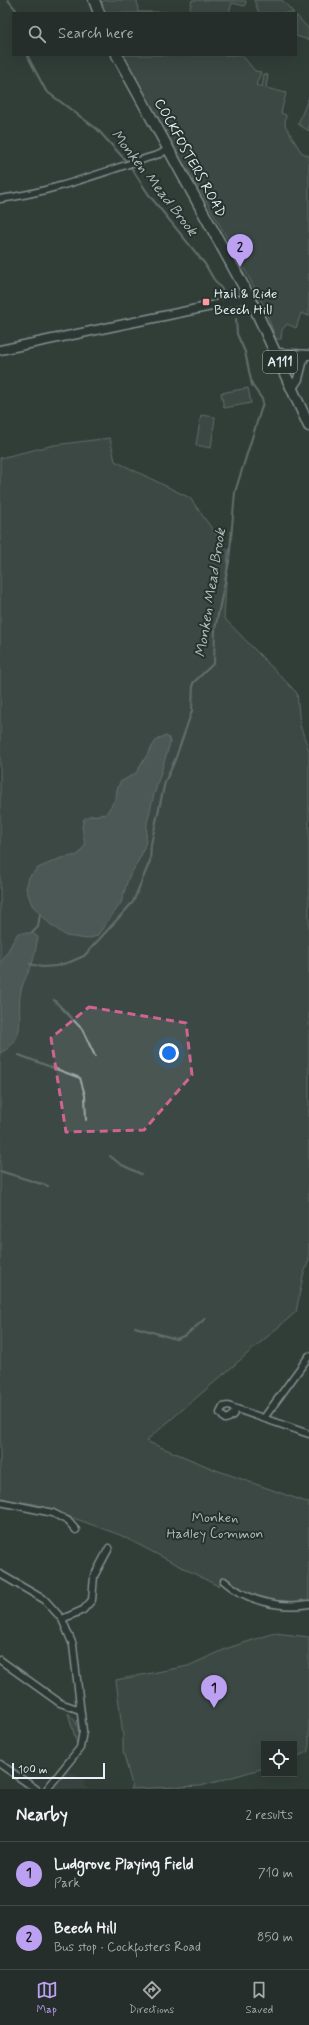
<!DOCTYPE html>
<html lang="en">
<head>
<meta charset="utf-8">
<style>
  :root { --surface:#262e2b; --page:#323a37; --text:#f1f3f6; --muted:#a4a8a9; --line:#424a47; --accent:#bca0f2 }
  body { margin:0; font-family:Mynerve,sans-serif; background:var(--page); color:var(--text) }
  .controls { position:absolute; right:12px; bottom:12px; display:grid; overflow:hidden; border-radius:0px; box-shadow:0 4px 16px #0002 }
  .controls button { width:36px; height:36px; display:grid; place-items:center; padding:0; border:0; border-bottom:1px solid var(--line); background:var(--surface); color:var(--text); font:20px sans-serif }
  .scale { position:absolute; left:12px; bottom:10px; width:93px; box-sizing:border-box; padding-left:4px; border:2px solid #e8f1f8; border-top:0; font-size:11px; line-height:14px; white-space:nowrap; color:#e8f1f8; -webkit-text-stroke:3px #26332d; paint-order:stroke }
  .you { position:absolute; left:169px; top:1053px; width:14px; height:14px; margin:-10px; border:3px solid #fff; border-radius:50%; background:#1a73e8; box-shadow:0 0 0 6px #1a73e833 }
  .badge { display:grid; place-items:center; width:26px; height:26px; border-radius:50%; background:var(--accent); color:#111; font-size:13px; font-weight:700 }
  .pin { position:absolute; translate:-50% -33px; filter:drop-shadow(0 1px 2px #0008) }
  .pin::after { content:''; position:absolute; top:21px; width:14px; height:12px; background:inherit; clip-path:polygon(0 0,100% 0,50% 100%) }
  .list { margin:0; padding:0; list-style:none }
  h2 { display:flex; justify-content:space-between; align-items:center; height:52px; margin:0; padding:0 16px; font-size:17px }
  h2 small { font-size:13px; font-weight:400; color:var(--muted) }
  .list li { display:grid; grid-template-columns:26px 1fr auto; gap:12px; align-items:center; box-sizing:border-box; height:64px; padding:0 16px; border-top:1px solid var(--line) }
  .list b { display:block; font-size:15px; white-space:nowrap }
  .list p { margin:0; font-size:13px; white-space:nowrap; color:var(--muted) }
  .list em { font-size:13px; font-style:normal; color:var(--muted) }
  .icon { flex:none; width:22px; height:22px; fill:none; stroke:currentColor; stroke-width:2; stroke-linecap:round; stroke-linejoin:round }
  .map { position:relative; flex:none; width:309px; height:1789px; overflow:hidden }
  .search { position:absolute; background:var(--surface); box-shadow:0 4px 16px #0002; left:12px; right:12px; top:12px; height:44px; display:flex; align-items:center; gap:10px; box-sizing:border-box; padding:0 14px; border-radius:0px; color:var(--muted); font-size:15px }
  .sheet { height:180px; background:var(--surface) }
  nav { display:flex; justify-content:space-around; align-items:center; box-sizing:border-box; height:56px; border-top:1px solid var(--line); background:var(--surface); font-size:11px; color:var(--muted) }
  nav a { display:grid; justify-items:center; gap:2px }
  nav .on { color:var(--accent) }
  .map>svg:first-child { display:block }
  .built { fill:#3f4b46 }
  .green { fill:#495651; stroke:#98a4a4 }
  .water { fill:#6d7978; stroke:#9ea9ab }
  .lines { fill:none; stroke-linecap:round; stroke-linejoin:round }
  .stream { stroke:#9ea9ab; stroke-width:2 }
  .minor-casing { stroke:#e8f1f8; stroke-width:9 }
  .tertiary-casing { stroke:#e8f1f8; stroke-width:11 }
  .primary-casing { stroke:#e8f1f8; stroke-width:13 }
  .minor { stroke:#26332d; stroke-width:6 }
  .tertiary { stroke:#26332d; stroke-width:8 }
  .primary { stroke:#26332d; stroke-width:10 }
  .marked { fill:none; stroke:#cf6492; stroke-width:3; stroke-dasharray:8 5; stroke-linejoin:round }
  .poi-dot { fill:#ff9aa2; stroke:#26332d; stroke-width:1.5 }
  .labels { text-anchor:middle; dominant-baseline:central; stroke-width:4; stroke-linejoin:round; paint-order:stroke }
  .shield { fill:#26332d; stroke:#aeb8bb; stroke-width:1 }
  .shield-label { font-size:13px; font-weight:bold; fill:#e8f1f8 }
  .street-label { font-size:14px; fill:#e8f1f8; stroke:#26332d }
  .poi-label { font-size:14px; fill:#e8f1f8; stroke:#26332d; text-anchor:start }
  .park-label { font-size:14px; fill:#b0bbbe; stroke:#26332d }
  .water-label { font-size:15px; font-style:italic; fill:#b1bbbe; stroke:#26332d }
</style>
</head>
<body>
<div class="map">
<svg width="309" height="1789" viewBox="0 0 309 1789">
  <rect width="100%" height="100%" fill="#323e39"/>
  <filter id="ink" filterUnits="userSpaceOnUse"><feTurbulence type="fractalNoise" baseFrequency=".025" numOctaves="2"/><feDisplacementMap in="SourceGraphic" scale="8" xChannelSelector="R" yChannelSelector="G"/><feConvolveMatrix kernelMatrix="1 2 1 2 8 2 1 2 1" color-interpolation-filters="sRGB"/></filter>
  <g filter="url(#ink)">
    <path class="built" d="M62,1768L85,1781L83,1785L88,1789H47Z"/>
    <g class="green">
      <path d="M106,0H137L138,12H189L192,0L246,1L245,6L232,3L229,13H105L101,2Z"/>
      <path d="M254,0H282L294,13H259Z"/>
      <path d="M296,15L309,29V40L296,36Z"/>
      <path d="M123,55H242L255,71L261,72L256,85L262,87L264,74L268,75L266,88L286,93L281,113L286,115L285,125L301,152L309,156V316L301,313L296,328L287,324L282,330L281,339H276L263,304L240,261L191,174L169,144L140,95Z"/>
      <path d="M309,97V131L298,124Z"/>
      <path d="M248,388L251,403L224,408L221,393Z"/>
      <path d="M201,415L215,417L211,448L196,445Z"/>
      <path d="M110,438L115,461L190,498L228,551L224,618L297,693L300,725L309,751V1260L303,1276L296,1312L146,1441L216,1470L309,1503V1602C274,1608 252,1598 224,1578L218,1586L120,1535L35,1504L0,1499V458L54,445Z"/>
      <path d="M275,1633L309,1637V1751L294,1758V1744H264V1768L201,1786L130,1789L132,1785L123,1751V1736L116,1680L188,1666L228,1648Z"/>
      <path d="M68,1713C78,1722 81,1731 77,1744Z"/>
    </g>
    <g class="water">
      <path d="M166,736L169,738L170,743L153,798L147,823L146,841L141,856L128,879L121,903L97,936L87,939L66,936L50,924L32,905L26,889L29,877L38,868L61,858L78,855L85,845L82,827L84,819L89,816L106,814L116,798L117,790L120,782L136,773L155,742L159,738Z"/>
      <path d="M18,933H32L38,937C36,946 35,956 32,964C29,972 24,979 22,987C14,1012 31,1038 0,1053V964Z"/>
    </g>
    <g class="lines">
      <g class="stream">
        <path d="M8,0L16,10L17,13"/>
        <path d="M27,55L46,91L97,129L128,163L149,195L205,264L213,278L227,296"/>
        <path d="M32,933L38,927L40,914"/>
        <path d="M30,964L42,967L56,966L70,962L84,956L133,902L150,861L151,844L165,782L175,760L192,711L193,683L214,663L215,629L229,562L235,492L263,403L262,399L252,385L245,352L237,334L236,319"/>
        <path d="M54,1000L82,1029L95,1056"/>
        <path d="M19,1055L80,1078L85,1095L86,1120"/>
        <path d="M110,1156L120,1164L141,1174"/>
        <path d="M0,1171L48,1186"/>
        <path d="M135,1327L176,1339L186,1335L206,1318"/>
      </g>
      <defs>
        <g id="minor">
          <path d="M0,199C54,192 108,170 160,154L168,149"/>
          <path d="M236,1409C234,1415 231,1418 225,1419L220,1413L223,1407L228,1406L309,1434"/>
          <path d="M264,1418L309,1356"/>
          <path d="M0,1502L53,1513L68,1521L76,1530"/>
          <path d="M0,1574L45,1600L62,1619L73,1645L83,1731L80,1748L47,1789"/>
          <path d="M224,1581C247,1601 279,1609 309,1604"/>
          <path d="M62,1619L83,1610L92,1600L94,1576L109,1548"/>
          <path d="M0,1660L60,1703L80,1710"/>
          <path d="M0,1764L36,1789"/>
        </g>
        <g id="tertiary">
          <path d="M0,350L250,298"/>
          <path d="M276,353L309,355"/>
          <path d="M292,388L298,379L304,355"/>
        </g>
        <g id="primary">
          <path d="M94,0L99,13"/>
          <path d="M117,55L250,298L309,426"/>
        </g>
      </defs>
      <use href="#minor" class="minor-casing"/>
      <use href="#tertiary" class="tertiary-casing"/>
      <use href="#primary" class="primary-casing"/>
      <use href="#minor" class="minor"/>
      <use href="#tertiary" class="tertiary"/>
      <use href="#primary" class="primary"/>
    </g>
  </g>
  <path d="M0 0H309V1789H0ZM89,1007L186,1023L192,1075L144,1130L66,1132L51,1038Z" fill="#323e39" fill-opacity=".55" fill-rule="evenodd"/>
  <path class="marked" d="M89,1007L186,1023L192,1075L144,1130L66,1132L51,1038Z"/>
  <rect class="poi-dot" x="202" y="298" width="8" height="8" rx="2"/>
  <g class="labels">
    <rect class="shield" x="263" y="351" width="34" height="22" rx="3"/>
    <g class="shield-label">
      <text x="280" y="362">A111</text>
    </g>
    <g class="street-label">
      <text transform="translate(190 158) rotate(61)">COCKFOSTERS ROAD</text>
    </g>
    <g class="poi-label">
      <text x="214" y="294">Hail &amp; Ride<tspan x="214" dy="16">Beech Hill</tspan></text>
    </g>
    <g class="park-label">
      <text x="215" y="1518">Monken<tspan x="215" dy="16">Hadley Common</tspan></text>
    </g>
    <g class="water-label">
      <text transform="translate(154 183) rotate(52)">Monken Mead Brook</text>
      <text transform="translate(211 593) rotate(-81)">Monken Mead Brook</text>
    </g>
  </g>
</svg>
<div class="controls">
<button><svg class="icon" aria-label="locate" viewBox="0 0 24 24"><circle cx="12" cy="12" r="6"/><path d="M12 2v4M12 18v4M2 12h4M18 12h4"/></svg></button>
</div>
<div class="scale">100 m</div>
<div class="you"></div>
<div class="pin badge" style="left:214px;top:1708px">1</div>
<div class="pin badge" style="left:240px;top:267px">2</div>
<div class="search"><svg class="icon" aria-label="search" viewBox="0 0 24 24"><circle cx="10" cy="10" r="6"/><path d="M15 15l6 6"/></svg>Search here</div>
</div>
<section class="sheet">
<h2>Nearby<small>2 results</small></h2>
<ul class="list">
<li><span class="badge">1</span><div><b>Ludgrove Playing Field</b><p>Park</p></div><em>710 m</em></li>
<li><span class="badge">2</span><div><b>Beech Hill</b><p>Bus stop · Cockfosters Road</p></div><em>850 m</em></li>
</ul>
</section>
<nav>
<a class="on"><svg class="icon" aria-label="map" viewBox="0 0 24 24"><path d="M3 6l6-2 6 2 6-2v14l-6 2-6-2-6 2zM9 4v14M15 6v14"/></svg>Map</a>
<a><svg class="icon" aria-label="directions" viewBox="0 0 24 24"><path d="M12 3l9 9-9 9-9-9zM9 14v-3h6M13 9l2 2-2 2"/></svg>Directions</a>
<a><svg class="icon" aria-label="saved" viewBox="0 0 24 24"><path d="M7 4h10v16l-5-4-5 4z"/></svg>Saved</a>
</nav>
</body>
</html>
